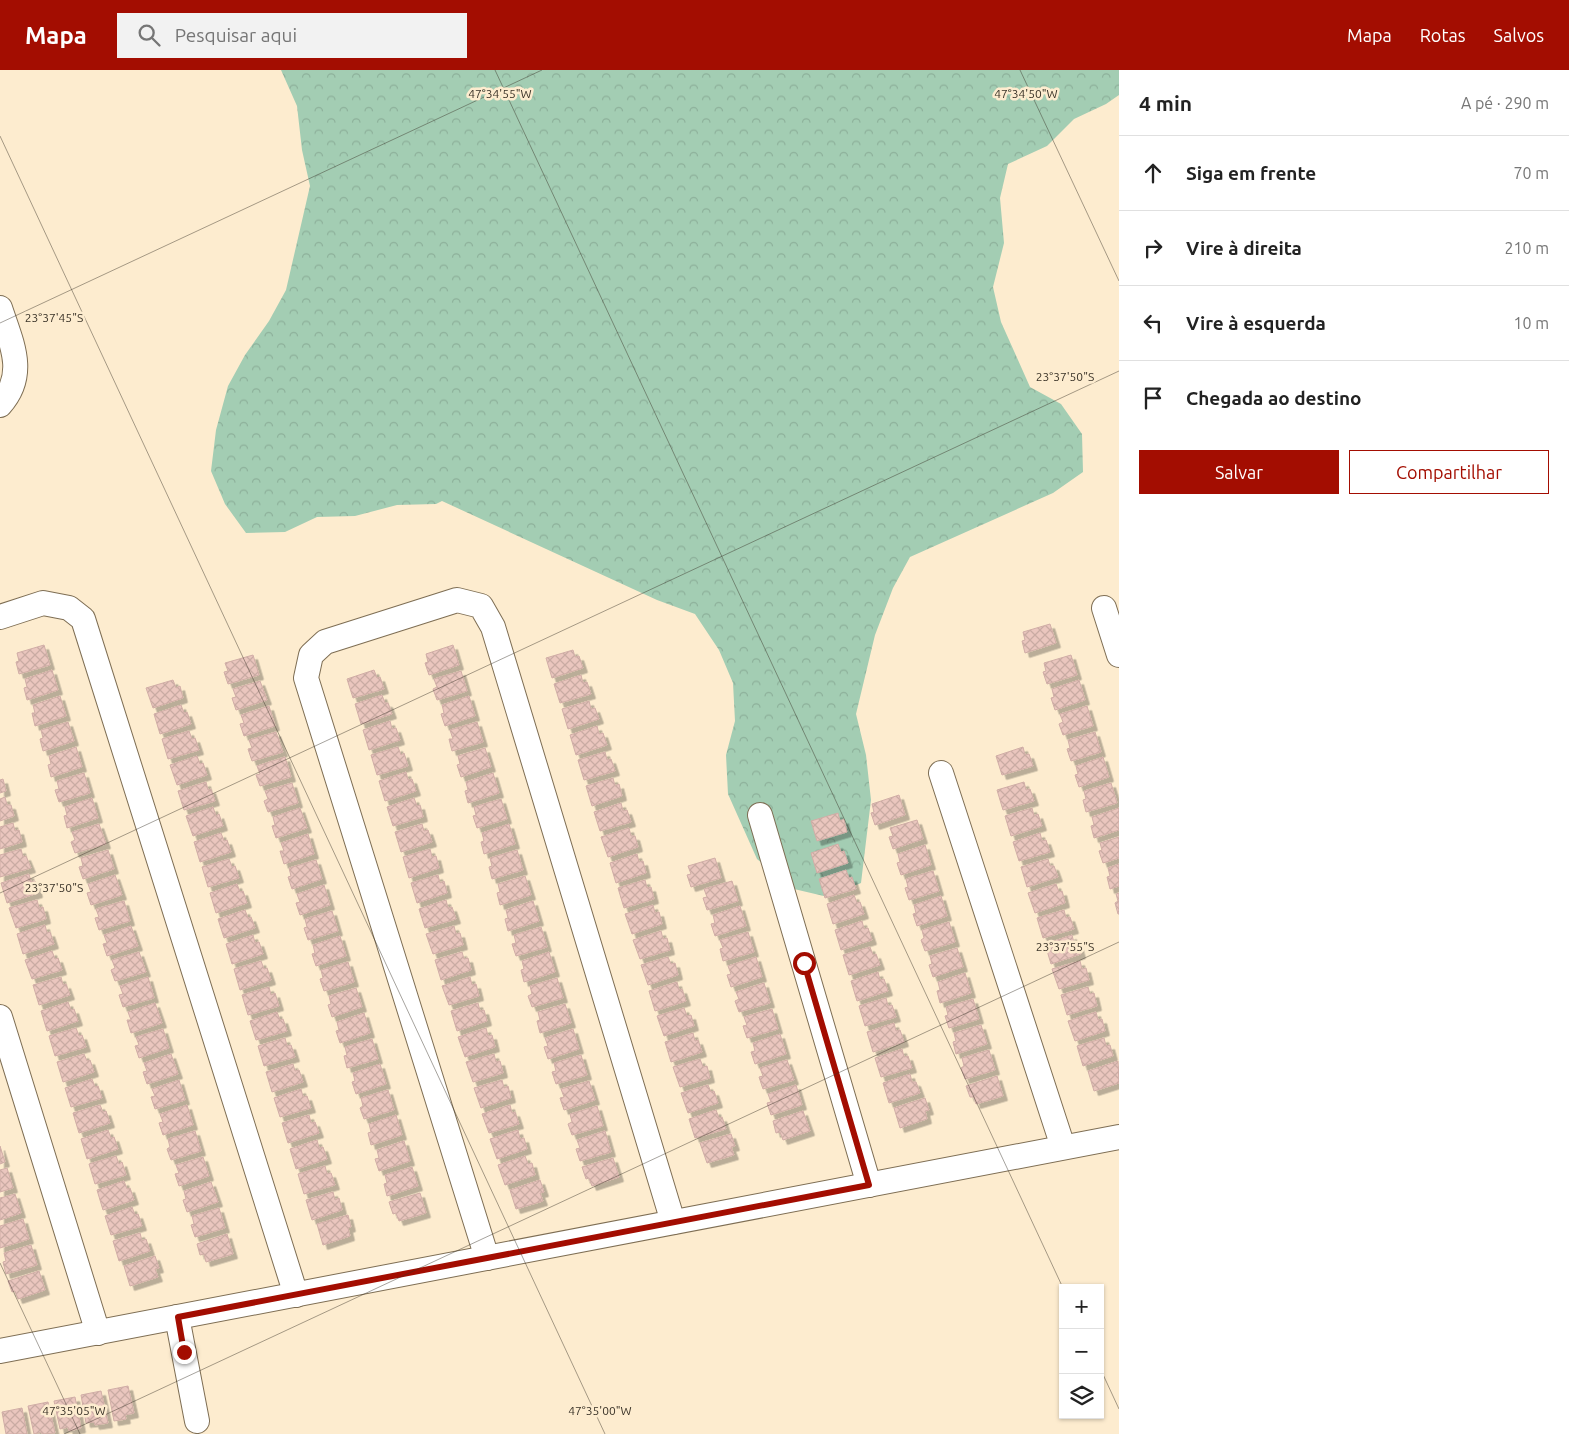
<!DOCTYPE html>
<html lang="pt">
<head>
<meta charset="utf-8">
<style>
  :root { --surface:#fff; --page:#f2f2f2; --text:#222; --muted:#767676; --line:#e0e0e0; --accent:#a30d01 }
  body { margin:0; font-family:Ubuntu,sans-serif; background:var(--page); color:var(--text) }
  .controls { position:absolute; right:15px; bottom:15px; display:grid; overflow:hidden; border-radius:0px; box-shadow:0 1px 4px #0004 }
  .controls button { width:45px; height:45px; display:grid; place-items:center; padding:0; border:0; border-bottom:1px solid var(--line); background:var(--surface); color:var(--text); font:25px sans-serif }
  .stop { position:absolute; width:15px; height:15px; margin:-11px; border:4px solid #a30d01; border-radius:50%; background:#fff }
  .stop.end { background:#a30d01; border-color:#fff; box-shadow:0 1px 5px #0008 }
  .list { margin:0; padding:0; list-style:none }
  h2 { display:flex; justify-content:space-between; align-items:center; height:65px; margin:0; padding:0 20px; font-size:21px }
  h2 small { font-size:16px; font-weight:400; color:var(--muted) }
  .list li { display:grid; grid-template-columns:32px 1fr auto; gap:15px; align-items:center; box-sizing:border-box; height:75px; padding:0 20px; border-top:1px solid var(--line) }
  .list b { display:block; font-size:19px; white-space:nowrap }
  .list em { font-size:16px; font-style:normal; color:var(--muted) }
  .actions { display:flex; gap:10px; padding:15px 20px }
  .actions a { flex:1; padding:11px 0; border:1px solid var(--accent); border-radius:0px; text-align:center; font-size:18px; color:var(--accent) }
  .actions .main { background:var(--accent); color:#fff }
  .icon { flex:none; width:28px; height:28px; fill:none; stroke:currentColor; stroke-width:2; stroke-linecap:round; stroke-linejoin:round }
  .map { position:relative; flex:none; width:1119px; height:1364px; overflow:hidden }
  header { display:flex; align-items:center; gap:30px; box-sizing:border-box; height:70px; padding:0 25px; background:var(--accent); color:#fff }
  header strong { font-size:24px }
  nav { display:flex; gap:28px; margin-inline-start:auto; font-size:18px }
  .search { width:350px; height:45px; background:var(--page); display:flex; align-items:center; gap:12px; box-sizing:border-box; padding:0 18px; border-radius:0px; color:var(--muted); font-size:19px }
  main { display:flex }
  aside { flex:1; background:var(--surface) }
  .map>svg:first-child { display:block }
  .forest { fill:url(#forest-crowns) }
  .building { fill:url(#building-cross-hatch); stroke:#d0ada6; filter:url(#shadow) }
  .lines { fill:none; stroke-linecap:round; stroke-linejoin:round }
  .minor-casing { stroke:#7e6e54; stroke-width:26 }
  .minor { stroke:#fff; stroke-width:24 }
  .route { stroke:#a30d01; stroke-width:6 }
  .ticks { fill:none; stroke:#393227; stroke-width:1; stroke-opacity:0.45 }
  .ticks-label { font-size:12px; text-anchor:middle; fill:#393227; stroke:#fdeccf; stroke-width:5; stroke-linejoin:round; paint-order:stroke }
</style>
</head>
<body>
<header>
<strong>Mapa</strong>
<div class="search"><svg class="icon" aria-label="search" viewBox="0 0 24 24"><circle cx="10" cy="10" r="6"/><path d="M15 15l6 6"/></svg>Pesquisar aqui</div>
<nav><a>Mapa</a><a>Rotas</a><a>Salvos</a></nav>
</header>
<main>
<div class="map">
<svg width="1119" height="1364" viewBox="0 0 1119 1364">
  <defs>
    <pattern id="forest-crowns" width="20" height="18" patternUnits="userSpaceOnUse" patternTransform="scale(1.25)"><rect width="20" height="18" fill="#a3cdb3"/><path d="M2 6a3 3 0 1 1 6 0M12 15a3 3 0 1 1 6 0" fill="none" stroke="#8db09a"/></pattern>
    <pattern id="building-cross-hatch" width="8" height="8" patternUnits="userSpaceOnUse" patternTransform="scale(1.25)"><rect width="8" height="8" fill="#eac6be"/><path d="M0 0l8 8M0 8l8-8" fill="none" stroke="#c9aba3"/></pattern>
    <filter id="shadow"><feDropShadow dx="4.5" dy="4.5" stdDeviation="0" flood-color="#0004"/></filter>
  </defs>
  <rect width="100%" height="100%" fill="#fdeccf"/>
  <path class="forest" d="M281,0H1119V25L1106,34L1074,49L1047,76L1008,94L1000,128L1004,173L993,217L1001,252L1030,317L1061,334L1082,364L1083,402L1053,423L910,487L893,518L875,565L856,644L866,685L871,730L861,813L828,827L794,819L757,789L728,724L726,685L735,651L733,613L719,580L695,544L657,530L442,431L436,434L397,435L355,446L317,447L285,462L246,463L225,434L211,401L216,360L228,316L245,285L269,251L286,220L310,116L302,80L297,36Z"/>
  <g class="building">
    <path d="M1050,554L1056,573L1025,583L1022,571L1025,570L1023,562Z"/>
    <path d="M44,575L50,595L19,604L16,592L19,591L17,583Z"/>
    <path d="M453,575L459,595L429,605L425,593L428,592L426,584Z"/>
    <path d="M573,580L575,587L579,586L583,598L552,608L546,588Z"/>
    <path d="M253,585L259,605L228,614L224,602L228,601L225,593Z"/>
    <path d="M1071,585L1077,605L1047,614L1043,602L1046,601L1044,593Z"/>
    <path d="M52,600L58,620L27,630L24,618L27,617L25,609Z"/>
    <path d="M374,600L377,608L380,607L384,619L353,628L347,609Z"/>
    <path d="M461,601L467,621L437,630L433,619L437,617L434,609Z"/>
    <path d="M581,605L583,613L587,612L591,624L560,633L554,614Z"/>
    <path d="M173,610L176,618L180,616L183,628L153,638L146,618Z"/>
    <path d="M1079,610L1085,630L1055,640L1051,628L1054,627L1052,619Z"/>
    <path d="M260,611L267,630L236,640L232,628L236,627L233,619Z"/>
    <path d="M382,625L385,633H388L392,644L361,654L355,634Z"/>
    <path d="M60,626L66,646L35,656L32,643H35L33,635Z"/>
    <path d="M469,626L475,646L445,656L441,644L444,643L442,635Z"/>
    <path d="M589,631L591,639L595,638L599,649L568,659L562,639Z"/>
    <path d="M181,635L184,643L187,642L191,654L160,664L154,644Z"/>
    <path d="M269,636L275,656L244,666L240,654L244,653L241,645Z"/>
    <path d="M1087,636L1093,656L1063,665L1059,654L1063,652L1060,644Z"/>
    <path d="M390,651L392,659L396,658L400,670L369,680L363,660Z"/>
    <path d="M68,652L74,671L43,681L40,669L43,668L41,660Z"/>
    <path d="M477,652L483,672L452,681L449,669H453L450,660Z"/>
    <path d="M597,656L599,664L603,663L607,675L576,685L570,665Z"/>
    <path d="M189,661L192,669L195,668L199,680L168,689L162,669Z"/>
    <path d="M276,662L283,682L252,691L248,679L252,678L249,670Z"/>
    <path d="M1095,662L1101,682L1071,691L1067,679L1070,678L1068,670Z"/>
    <path d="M76,677L82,697L51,707L48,695L51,694L49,686Z"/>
    <path d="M398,677L401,685L404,683L408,696L377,705L371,685Z"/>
    <path d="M1023,677L1025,685L1029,684L1033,696L1002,705L996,686Z"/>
    <path d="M485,678L491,697L461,707L457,695L460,694L458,686Z"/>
    <path d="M605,682L607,690L611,689L615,701L584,710L578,690Z"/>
    <path d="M197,686L200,694L203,693L207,705L177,715L170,695Z"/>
    <path d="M285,687L291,707L260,716L256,705L260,704L257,696Z"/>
    <path d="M1103,687L1109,707L1079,717L1075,705L1078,704L1076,696Z"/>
    <path d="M406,702L408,710L412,709L416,721L385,731L379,711Z"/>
    <path d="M84,703L90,723L59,732L55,720L59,719L57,711Z"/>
    <path d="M493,703L499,723L468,733L465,721L468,720L466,712Z"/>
    <path d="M613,708L615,716L619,714L622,726L592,736L586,716Z"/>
    <path d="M3,709L6,721L0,723V710Z"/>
    <path d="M206,712L208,720L211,719L215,731L184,740L178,721Z"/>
    <path d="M1024,712L1026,720L1030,719L1034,731L1003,740L997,720Z"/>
    <path d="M292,713L298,733L268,742L264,731L268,729L265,721Z"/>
    <path d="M1111,713L1117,733L1086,742L1083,730L1086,729L1084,721Z"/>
    <path d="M899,725L905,745L875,755L871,743L874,742L872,734Z"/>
    <path d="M5,727L7,735H11L14,746L0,751V729Z"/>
    <path d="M92,728L98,748L67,758L64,746L67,745L65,737Z"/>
    <path d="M414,728L417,736L420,735L423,747L393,756L387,737Z"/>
    <path d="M501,729L507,749L477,758L473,746L476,745L474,737Z"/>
    <path d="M621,733L623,741L627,740L631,752L600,761L594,742Z"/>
    <path d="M213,737L216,746L219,744L223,756L193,766L186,746Z"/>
    <path d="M300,738L307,758L276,768L272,756L275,755L273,747Z"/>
    <path d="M1032,738L1034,746L1038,744L1042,756L1011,766L1005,746Z"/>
    <path d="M1119,738V760L1094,768L1091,756L1094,755L1092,747Z"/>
    <path d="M838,743L840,751L844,749L847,762L817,771L811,751Z"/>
    <path d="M917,750L923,769L893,779L889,767L893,766L890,758Z"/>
    <path d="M13,753L15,761L19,760L22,772L0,779V757Z"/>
    <path d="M99,754L106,774L75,783L71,772L75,770L72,762Z"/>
    <path d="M422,754L424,761L428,760L432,772L401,782L395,762Z"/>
    <path d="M509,754L515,774L484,784L481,772L484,771L482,763Z"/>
    <path d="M629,758L631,766H635L638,777L608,787L601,767Z"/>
    <path d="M221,763L224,771L227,770L231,782L200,792L194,772Z"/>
    <path d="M1040,763L1042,771L1046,770L1050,782L1019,791L1013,772Z"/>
    <path d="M308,764L314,784L284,794L280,781H284L281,773Z"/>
    <path d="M1119,767V788L1103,793L1099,781L1102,780L1100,773Z"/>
    <path d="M838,774L841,782L844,781L848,793L817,803L811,783Z"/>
    <path d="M925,775L931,795L901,805L897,793L900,792L898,784Z"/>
    <path d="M21,779L23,787L26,786L31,798L0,807V785Z"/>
    <path d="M430,779L432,787L436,786L439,798L409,808L403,787Z"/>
    <path d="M108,780L114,799L83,809L79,797L83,796L81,788Z"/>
    <path d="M517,780L523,800L492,809L489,797L492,796L490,788Z"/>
    <path d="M637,784L639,792L643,791L646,803L616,813L610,793Z"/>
    <path d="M715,788L721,808L691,817L687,805L691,804L688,796Z"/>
    <path d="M229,789L232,797L235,796L239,808L208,817L202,797Z"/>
    <path d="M1048,789L1050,796H1054L1058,807L1027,817L1021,797Z"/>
    <path d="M316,790L322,809L292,819L288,807L291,806L289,798Z"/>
    <path d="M1119,794V816L1110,819L1107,807L1110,806L1108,798Z"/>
    <path d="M846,800L849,808L852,807L856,819L825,828L819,809Z"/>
    <path d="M933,801L939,821L909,830L905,818L908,817L906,809Z"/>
    <path d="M29,804L31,812L35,811L38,823L7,833L1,813Z"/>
    <path d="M115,805L122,825L91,835L87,823L91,822L88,814Z"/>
    <path d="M438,805L440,813L444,811L447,823L417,833L411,813Z"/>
    <path d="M525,806L531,825L500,835L497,823L500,822L498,814Z"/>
    <path d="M645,810L647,818L651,817L654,829L624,838L618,818Z"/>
    <path d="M732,811L738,831L707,840L703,828L707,827L704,819Z"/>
    <path d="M237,814L240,822L243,821L247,833L216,843L210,823Z"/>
    <path d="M1056,814L1059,822L1062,821L1065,833L1035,843L1028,823Z"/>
    <path d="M324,815L330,835L300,845L296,833L300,832L297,824Z"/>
    <path d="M1119,823V844H1118L1115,833L1118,831L1116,824Z"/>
    <path d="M854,825L857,833L860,832L864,844L833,854L827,834Z"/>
    <path d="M941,826L947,846L917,856L913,844L916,843L914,835Z"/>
    <path d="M37,830L39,838L43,837L46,849L16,858L9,838Z"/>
    <path d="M446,830L448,838L452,837L456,849L425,858L419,839Z"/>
    <path d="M124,831L130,851L99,860L95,848L99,847L96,839Z"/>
    <path d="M533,831L539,851L508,861L505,849L508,848L506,840Z"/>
    <path d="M653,835L655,843L659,842L662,854L632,864L625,844Z"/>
    <path d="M740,836L746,856L715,866L711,854L715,853L713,845Z"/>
    <path d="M245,840L248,848L251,847L255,858L224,868L218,849Z"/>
    <path d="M1064,840L1066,848L1070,847L1074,859L1043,868L1037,848Z"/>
    <path d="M332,841L338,861L308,870L304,858L307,857L305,849Z"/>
    <path d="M862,851L864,859L868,858L872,870L841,880L835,860Z"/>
    <path d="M949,852L955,872L925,881L921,870L924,868L922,860Z"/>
    <path d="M45,855L47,863L50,862L54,874L23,884L17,864Z"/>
    <path d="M131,856L138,876L107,886L103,874L107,873L104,865Z"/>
    <path d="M454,856L456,864L460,863L463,875L433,884L426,864Z"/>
    <path d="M541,857L547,877L516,886L512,874L516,873L514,865Z"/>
    <path d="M661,861L663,869L667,868L670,880L640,889L633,870Z"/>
    <path d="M748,862L754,882L723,891L720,879L723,878L720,870Z"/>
    <path d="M253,865L255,873L259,872L263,884L232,894L226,874Z"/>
    <path d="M1072,865L1074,873L1078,872L1081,884L1051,894L1045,874Z"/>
    <path d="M340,866L346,886L316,896L312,884L315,883L313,875Z"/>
    <path d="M870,877L873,885L876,884L880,895L849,905L843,885Z"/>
    <path d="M957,878L963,897L933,907L929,895L932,894L930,886Z"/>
    <path d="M52,881L55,889L58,888L62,900L32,909L25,890Z"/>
    <path d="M139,882L146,902L115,911L111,900L115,898L112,890Z"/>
    <path d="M462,882L464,889L468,888L471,900L441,910L435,890Z"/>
    <path d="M549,882L555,902L524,912L521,900L524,899L522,891Z"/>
    <path d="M668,887L671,894L675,893L678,905L648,915L641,895Z"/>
    <path d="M756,887L762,907L731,917L727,905L731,904L728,896Z"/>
    <path d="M261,891L264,899L267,898L271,910L240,920L234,899Z"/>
    <path d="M1080,891L1082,899L1086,898L1089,910L1059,919L1052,899Z"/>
    <path d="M348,892L354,912L324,921L320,909L323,908L321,900Z"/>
    <path d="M878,902L880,910L884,909L888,921L857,931L851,911Z"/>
    <path d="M965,903L971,923L940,933L937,921L940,920L938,912Z"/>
    <path d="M61,907L63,915L66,914L70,925L39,935L33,915Z"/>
    <path d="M148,907L154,928L123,937L119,925L123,924L120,916Z"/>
    <path d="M470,907L472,915L476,914L479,926L449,935L442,916Z"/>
    <path d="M557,908L563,928L532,937L528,926L532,924L530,916Z"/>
    <path d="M677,912L679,920L682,919L686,931L655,941L649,921Z"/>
    <path d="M764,913L770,933L739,942L735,931L739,929L736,922Z"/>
    <path d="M269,917L271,925L275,923L279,936L248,945L242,925Z"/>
    <path d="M1088,917L1090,924L1094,923L1097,936L1067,945L1061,925Z"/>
    <path d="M356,918L362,937L332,947L328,935L331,934L329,926Z"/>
    <path d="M886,928L888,936L892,935L896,947L865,956L859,936Z"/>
    <path d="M973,929L979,949L949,958L945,946L948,945L946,937Z"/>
    <path d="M68,932L71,940L74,939L78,951L47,961L41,941Z"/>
    <path d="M155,933L162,953L131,963L127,950H131L128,942Z"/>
    <path d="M478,933L480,941L484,940L487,951L457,961L451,941Z"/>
    <path d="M565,934L571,953L540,963L537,951L540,950L538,942Z"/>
    <path d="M684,938L687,946L691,945L694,956L664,966L657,946Z"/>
    <path d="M772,939L778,959L747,968L743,956L747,955L744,947Z"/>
    <path d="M277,942L280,950L283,949L287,961L256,970L250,951Z"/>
    <path d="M1096,942L1098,950L1102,949L1105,961L1075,971L1068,951Z"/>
    <path d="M364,943L370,963L340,973L336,961L339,960L337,952Z"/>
    <path d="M894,953L896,961L900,960L904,972L873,982L867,962Z"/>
    <path d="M981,955L987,974L956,984L953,972L956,971L954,963Z"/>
    <path d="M76,958L79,966L82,965L86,977L55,986L49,966Z"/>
    <path d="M486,958L488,966L492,965L495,977L465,987L458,967Z"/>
    <path d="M163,959L169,978L139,988L135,976L139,975L136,967Z"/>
    <path d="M573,959L579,979L548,989L544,977L548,976L545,968Z"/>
    <path d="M693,963L695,971L698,970L702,982L671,992L665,972Z"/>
    <path d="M780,964L786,984L755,994L751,982L755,981L753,973Z"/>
    <path d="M285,968L287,976L291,975L295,987L264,996L258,976Z"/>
    <path d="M1104,968L1106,976L1110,975L1113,986L1083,996L1077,976Z"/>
    <path d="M372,969L378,989L347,998L344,986L347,985L345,977Z"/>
    <path d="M902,979L904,987L908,986L912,998L881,1007L875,988Z"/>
    <path d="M989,980L995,1000L965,1009L961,998L964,996L962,988Z"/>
    <path d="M84,984L87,991L90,990L94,1002L63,1012L57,992Z"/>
    <path d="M171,984L178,1004L147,1014L143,1002L147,1001L144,993Z"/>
    <path d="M494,984L496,992L500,991L503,1003L473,1012L466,992Z"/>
    <path d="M581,985L587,1005L556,1014L552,1002L556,1001L554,993Z"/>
    <path d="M700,989L703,997L707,996L710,1008L680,1017L673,997Z"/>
    <path d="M787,990L794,1010L763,1019L759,1007L763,1006L760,998Z"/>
    <path d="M1118,991L1119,1013L1094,1021L1088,1001Z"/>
    <path d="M293,994L295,1001L299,1000L303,1012L272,1022L266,1002Z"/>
    <path d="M380,994L386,1014L356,1024L352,1012L355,1011L353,1003Z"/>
    <path d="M910,1004L912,1012H916L920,1023L889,1033L883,1013Z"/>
    <path d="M997,1006L1003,1026L976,1034L974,1027H970L966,1016Z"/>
    <path d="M92,1009L95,1017L98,1016L102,1028L71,1037L65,1018Z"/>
    <path d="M179,1010L185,1030L155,1039L151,1027L155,1026L152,1019Z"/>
    <path d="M502,1010L504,1018L508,1016L511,1028L481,1038L474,1018Z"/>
    <path d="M589,1011L595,1030L564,1040L560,1028L564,1027L561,1019Z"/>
    <path d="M708,1015L711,1022L714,1021L718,1033L688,1043L681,1023Z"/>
    <path d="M796,1015L802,1035L771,1045L767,1033L771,1032L768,1024Z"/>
    <path d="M301,1019L303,1027L307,1026L311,1038L280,1047L274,1028Z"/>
    <path d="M388,1020L394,1040L364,1049L360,1038L363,1036L361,1028Z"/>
    <path d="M925,1028L929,1040L925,1041L927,1049L900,1058L894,1038Z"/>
    <path d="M100,1035L103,1042L106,1041L110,1053L79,1063L73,1043Z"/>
    <path d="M187,1035L193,1055L163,1065L159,1053L163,1052L160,1044Z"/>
    <path d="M510,1035L512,1043L515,1042L519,1054L489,1063L482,1044Z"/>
    <path d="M597,1036L603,1056L572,1065L568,1054L572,1052L570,1044Z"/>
    <path d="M716,1040L719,1048L722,1047L726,1059L695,1068L689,1049Z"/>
    <path d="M803,1041L810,1061L783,1070L780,1062L776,1063L773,1051Z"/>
    <path d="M309,1045L311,1053L315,1052L319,1063L288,1073L282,1053Z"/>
    <path d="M396,1045L402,1065L371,1075L368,1063L371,1062L369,1054Z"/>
    <path d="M108,1060L111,1068L114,1067L118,1079L87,1089L81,1069Z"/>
    <path d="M518,1060L520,1069L524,1068L527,1079L497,1089L490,1069Z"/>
    <path d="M195,1061L201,1081L171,1090L167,1079L170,1077L168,1069Z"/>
    <path d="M605,1061L611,1082L580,1091L576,1079L580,1078L577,1070Z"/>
    <path d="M731,1064L735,1076L731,1077L734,1085L707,1093L700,1073Z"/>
    <path d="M317,1070L319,1078L323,1077L327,1089L296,1099L290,1079Z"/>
    <path d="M404,1071L410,1091L379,1101L375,1089L379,1088L377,1080Z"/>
    <path d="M0,1076L5,1092L0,1094Z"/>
    <path d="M116,1086L119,1094L122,1092L126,1105L95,1114L89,1094Z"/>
    <path d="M525,1086L528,1094L532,1093L535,1105L505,1115L498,1095Z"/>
    <path d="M203,1087L209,1106L179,1116L175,1104L179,1103L176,1095Z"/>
    <path d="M613,1088L619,1107L592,1116L589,1108L586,1109L582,1097Z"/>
    <path d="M325,1096L327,1104L331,1103L335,1115L304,1124L298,1104Z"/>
    <path d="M412,1097L418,1116L387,1126L384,1114L387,1113L385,1105Z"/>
    <path d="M7,1098L13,1118L0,1122V1100Z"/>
    <path d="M540,1110L544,1122L540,1123L543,1131L516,1139L510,1120Z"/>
    <path d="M124,1111L127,1119L130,1118L134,1130L103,1140L97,1120Z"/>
    <path d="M211,1112L218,1132L187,1142L183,1130L186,1129L184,1121Z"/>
    <path d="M333,1122L335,1130L339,1128L342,1140L312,1150L306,1130Z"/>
    <path d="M420,1123L426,1143L399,1151L396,1143L393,1144L389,1132Z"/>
    <path d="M15,1124L21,1143L0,1150V1128Z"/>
    <path d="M132,1137L135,1145L138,1144L142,1156L111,1165L105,1146Z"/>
    <path d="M219,1138L225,1158L195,1167L191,1155L194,1154L192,1146Z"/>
    <path d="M348,1145L351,1157L348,1158L350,1166L323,1175L317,1154Z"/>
    <path d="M23,1149L29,1169L0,1178V1156Z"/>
    <path d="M140,1163L142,1171L146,1169L150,1181L119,1191L113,1171Z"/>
    <path d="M227,1164L233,1184L206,1192L204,1184L200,1185L197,1174Z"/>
    <path d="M31,1175L37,1195L6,1204L3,1192L6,1191L4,1183Z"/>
    <path d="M155,1186L159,1198L155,1199L158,1207L130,1216L124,1196Z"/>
    <path d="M39,1201L45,1220L18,1229L15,1221L12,1222L8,1211Z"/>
    <path d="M128,1316L134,1343L125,1345L126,1349L114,1351L108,1320Z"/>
    <path d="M101,1321L108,1353L95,1355L94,1352L86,1353L81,1325Z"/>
    <path d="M75,1327L81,1358L69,1361L68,1357L60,1359L54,1331Z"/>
    <path d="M48,1332L55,1363L42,1364V1362L34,1364L28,1336Z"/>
    <path d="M22,1338L27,1364H6L2,1342Z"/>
  </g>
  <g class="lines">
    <defs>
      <g id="minor">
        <path d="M0,238C11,272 28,304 0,335"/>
        <path d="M1104,538L1119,585"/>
        <path d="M0,547L43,533L69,538L83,549L296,1225"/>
        <path d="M941,703L1063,1077"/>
        <path d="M760,745L869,1115"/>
        <path d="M0,947L98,1263"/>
        <path d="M487,1188L306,608L311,585L325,572L457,530L481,536L493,557L673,1152"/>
        <path d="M177,1247L197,1351"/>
        <path d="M0,1281L1119,1067"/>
      </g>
    </defs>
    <use href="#minor" class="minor-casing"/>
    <use href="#minor" class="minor"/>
  </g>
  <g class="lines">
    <path class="route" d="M184,1282L178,1247L869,1115L804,893"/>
  </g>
  <path class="ticks" d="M495,0L1063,1218M1020,0L1119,211M0,66L605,1364M0,253L542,0M0,823L1119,301M0,1193L80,1364M1100,1298L1119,1339M64,1364L1119,872"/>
  <g class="ticks-label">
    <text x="1026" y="28">47°34'50"W</text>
    <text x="500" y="28">47°34'55"W</text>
    <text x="54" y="252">23°37'45"S</text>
    <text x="1065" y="311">23°37'50"S</text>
    <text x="54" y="822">23°37'50"S</text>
    <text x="1065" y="881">23°37'55"S</text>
    <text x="74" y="1345">47°35'05"W</text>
    <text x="600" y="1345">47°35'00"W</text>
  </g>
</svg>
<div class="controls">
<button>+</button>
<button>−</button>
<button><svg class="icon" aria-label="layers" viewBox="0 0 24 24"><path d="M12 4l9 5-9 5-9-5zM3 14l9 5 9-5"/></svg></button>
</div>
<div class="stop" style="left:804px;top:893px"></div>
<div class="stop end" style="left:184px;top:1282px"></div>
</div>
<aside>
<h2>4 min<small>A pé · 290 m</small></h2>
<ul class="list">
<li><svg class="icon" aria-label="ahead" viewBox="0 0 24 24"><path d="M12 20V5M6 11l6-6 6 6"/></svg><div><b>Siga em frente</b></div><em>70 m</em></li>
<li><svg class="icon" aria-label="right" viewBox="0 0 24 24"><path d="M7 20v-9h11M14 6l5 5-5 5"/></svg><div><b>Vire à direita</b></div><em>210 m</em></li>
<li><svg class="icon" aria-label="left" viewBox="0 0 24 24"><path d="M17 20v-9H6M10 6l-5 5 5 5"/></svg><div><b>Vire à esquerda</b></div><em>10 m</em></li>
<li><svg class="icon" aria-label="arrive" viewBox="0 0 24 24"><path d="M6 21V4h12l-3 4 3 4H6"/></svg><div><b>Chegada ao destino</b></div></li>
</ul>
<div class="actions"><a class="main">Salvar</a><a>Compartilhar</a></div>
</aside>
</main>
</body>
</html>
